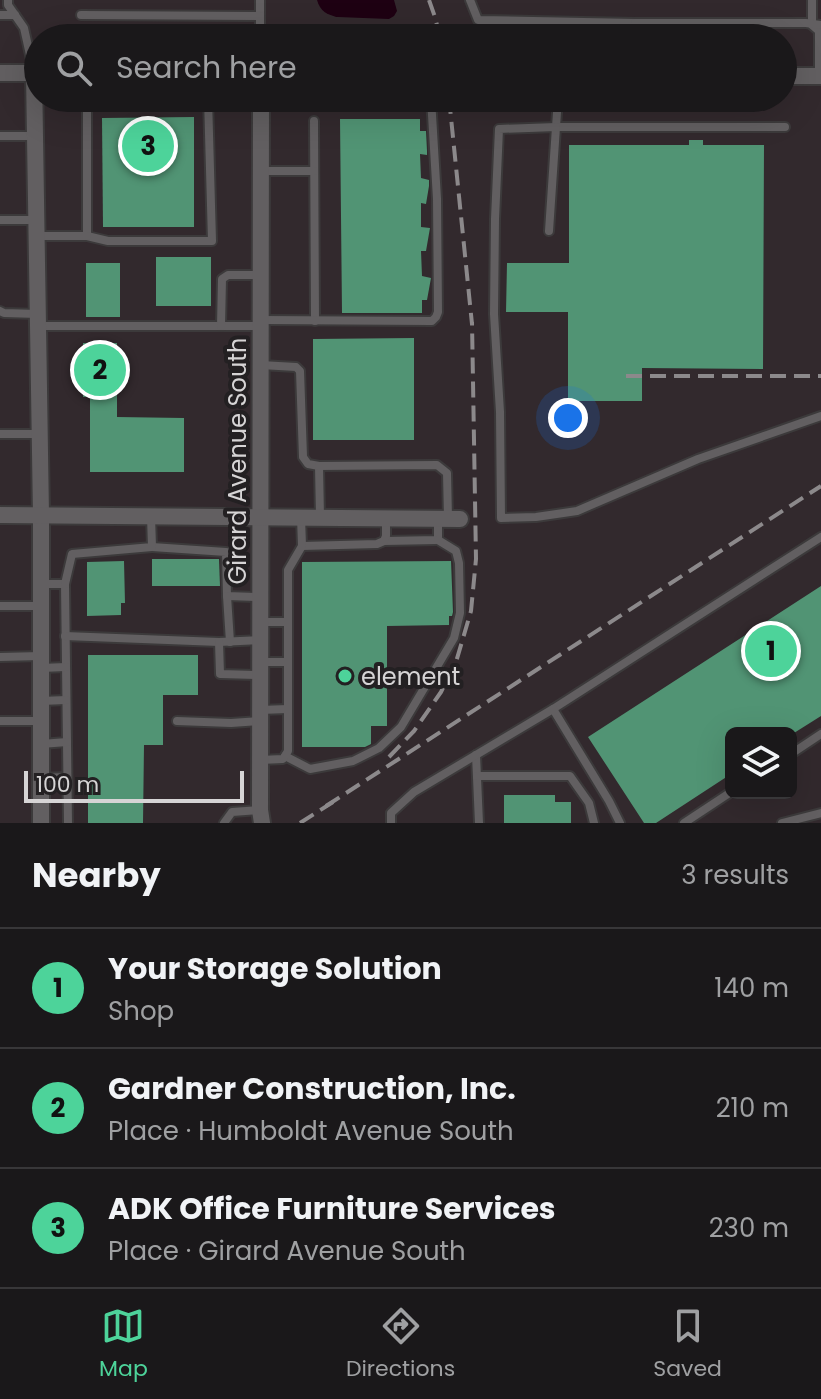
<!DOCTYPE html>
<html lang="en">
<head>
<meta charset="utf-8">
<style>
  :root { --surface:#1a181a; --page:#232123; --text:#f1f3f6; --muted:#9fa0a2; --line:#383739; --accent:#4dd39a }
  body { margin:0; font-family:Poppins,sans-serif; background:var(--page); color:var(--text) }
  .controls { position:absolute; right:24px; bottom:24px; display:grid; overflow:hidden; border-radius:12px; box-shadow:0 8px 32px #0002 }
  .controls button { width:72px; height:72px; display:grid; place-items:center; padding:0; border:0; border-bottom:2px solid var(--line); background:var(--surface); color:var(--text); font:40px sans-serif }
  .scale { position:absolute; left:24px; bottom:20px; width:220px; box-sizing:border-box; padding-left:8px; border:4px solid #d6d4d5; border-top:0; font-size:22px; line-height:28px; white-space:nowrap; color:#d6d4d5; -webkit-text-stroke:6px #232022; paint-order:stroke }
  .you { position:absolute; left:568px; top:418px; width:28px; height:28px; margin:-20px; border:6px solid #fff; border-radius:50%; background:#1a73e8; box-shadow:0 0 0 12px #1a73e833 }
  .badge { display:grid; place-items:center; width:52px; height:52px; border-radius:50%; background:var(--accent); color:#111; font-size:26px; font-weight:700 }
  .pin { position:absolute; translate:-50% -50%; border:4px solid #fff; box-shadow:0 2px 8px #0006 }
  .list { margin:0; padding:0; list-style:none }
  h2 { display:flex; justify-content:space-between; align-items:center; height:104px; margin:0; padding:0 32px; font-size:34px }
  h2 small { font-size:26px; font-weight:400; color:var(--muted) }
  .list li { display:grid; grid-template-columns:52px 1fr auto; gap:24px; align-items:center; box-sizing:border-box; height:120px; padding:0 32px; border-top:2px solid var(--line) }
  .list b { display:block; font-size:30px; white-space:nowrap }
  .list p { margin:0; font-size:26px; white-space:nowrap; color:var(--muted) }
  .list em { font-size:26px; font-style:normal; color:var(--muted) }
  .icon { flex:none; width:44px; height:44px; fill:none; stroke:currentColor; stroke-width:2; stroke-linecap:round; stroke-linejoin:round }
  .map { position:relative; flex:none; width:821px; height:823px; overflow:hidden }
  .search { position:absolute; background:var(--surface); box-shadow:0 8px 32px #0002; left:24px; right:24px; top:24px; height:88px; display:flex; align-items:center; gap:20px; box-sizing:border-box; padding:0 28px; border-radius:44px; color:var(--muted); font-size:30px }
  .sheet { height:464px; background:var(--surface) }
  nav { display:flex; justify-content:space-around; align-items:center; box-sizing:border-box; height:112px; border-top:2px solid var(--line); background:var(--surface); font-size:22px; color:var(--muted) }
  nav a { display:grid; justify-items:center; gap:4px }
  nav .on { color:var(--accent) }
  .map>svg:first-child { display:block }
  .built { fill:#32292d; fill-rule:evenodd }
  .water { fill:#1e0012 }
  .building { fill:#519474 }
  .lines { fill:none; stroke-linecap:round; stroke-linejoin:round }
  .service-casing { stroke:#3c3a3b; stroke-width:12 }
  .minor-casing { stroke:#3c3a3b; stroke-width:20 }
  .service { stroke:#625f61; stroke-width:8 }
  .minor { stroke:#625f61; stroke-width:16 }
  .rail { stroke:#8c898b; stroke-width:4; stroke-dasharray:16 8; stroke-linecap:butt }
  .poi-dot { fill:#4dd39a; stroke:#232022; stroke-width:3 }
  .labels { text-anchor:middle; dominant-baseline:central; stroke-width:8; stroke-linejoin:round; paint-order:stroke }
  .street-label { font-size:24px; fill:#d6d4d5; stroke:#232022 }
  .poi-label { font-size:24px; fill:#d6d4d5; stroke:#232022; text-anchor:start }
</style>
</head>
<body>
<div class="map">
<svg width="821" height="823" viewBox="0 0 821 823">
  <rect width="100%" height="100%" fill="#232022"/>
  <path class="built" d="M0,0H821V823H0ZM38,38H783V98H38ZM731,733H791V793H731Z"/>
  <path class="water" d="M317,0H394L397,11L394,16L389,19L338,17C327,15 320,11 317,0Z"/>
  <g class="building">
    <path d="M194,117V227H103L102,118Z"/>
    <path d="M340,119H420V131H426L427,151V155L420,154L421,178L429,180V186L426,204L421,203V227L430,228L426,251H421L422,276L431,278L427,300H422V313H342Z"/>
    <path d="M689,140H703V145H764L763,369L642,368V401H568V312H506L507,263H569V145H689Z"/>
    <rect x="156" y="257" width="55" height="49"/>
    <rect x="86" y="263" width="34" height="54"/>
    <path d="M414,338V440H313V339Z"/>
    <path d="M83,343H117V417L184,418V472H90V397H83Z"/>
    <path d="M152,559H219L220,586H152Z"/>
    <path d="M124,561L125,603H121V615L87,616V562Z"/>
    <path d="M451,561L453,612L452,616H449V625L387,626V726H371V744L365,747H302V562Z"/>
    <path d="M821,586V716L794,733H731V774L656,823H644L588,737Z"/>
    <path d="M88,655H198V695H163V745H144L143,823H88Z"/>
    <path d="M504,795H555V802H571V823H504Z"/>
  </g>
  <g class="lines">
    <defs>
      <g id="service">
        <path d="M8,0V5L24,28L34,73"/>
        <path d="M260,0V38"/>
        <path d="M470,0L478,20L635,23"/>
        <path d="M812,0V25L819,31V76"/>
        <path d="M0,15H15"/>
        <path d="M81,15L260,16"/>
        <path d="M635,38V23H806L821,25"/>
        <path d="M87,98V236L108,241H212L208,98"/>
        <path d="M558,98L556,127H785"/>
        <path d="M314,121L315,321"/>
        <path d="M0,136H35"/>
        <path d="M261,171H314"/>
        <path d="M0,220H36"/>
        <path d="M549,231L556,127L499,129L495,219L494,314L500,412L501,518L536,517L577,511L698,459L821,416"/>
        <path d="M36,236H87"/>
        <path d="M0,311L4,313L38,314"/>
        <path d="M261,320L432,321L436,317L438,312L437,199L431,98"/>
        <path d="M39,326H261"/>
        <path d="M221,326L222,279L228,275H260"/>
        <path d="M261,365L296,367L300,371L303,457L308,464L319,466L320,517"/>
        <path d="M0,434H39"/>
        <path d="M319,466L437,465L447,473L448,518"/>
        <path d="M384,541L438,540V519"/>
        <path d="M302,546L377,544L384,541L386,536V518"/>
        <path d="M152,547L226,552L227,596L260,597"/>
        <path d="M41,584H65L68,823"/>
        <path d="M65,584L72,554L152,547L151,516"/>
        <path d="M227,596L230,642"/>
        <path d="M0,606H41"/>
        <path d="M260,622H288"/>
        <path d="M65,636L219,642L260,640"/>
        <path d="M219,642L220,674L260,675"/>
        <path d="M0,657L41,656"/>
        <path d="M260,662H288"/>
        <path d="M41,668L66,667"/>
        <path d="M41,701L66,700"/>
        <path d="M553,709L821,537"/>
        <path d="M260,710L288,709"/>
        <path d="M0,721H41"/>
        <path d="M177,721L231,723L260,721"/>
        <path d="M41,744L67,742"/>
        <path d="M791,754L821,734"/>
        <path d="M476,755L479,823"/>
        <path d="M285,756L310,769L353,761L379,748L401,727L454,638L460,613L459,563L456,551L438,540"/>
        <path d="M260,760L283,759L288,751V570L302,546L301,517"/>
        <path d="M477,776H570L589,803L594,823"/>
        <path d="M41,778L67,777"/>
        <path d="M224,823L232,812L260,810"/>
        <path d="M391,823V813L414,792L553,709L609,801L620,823"/>
        <path d="M684,823L731,792"/>
        <path d="M782,823L821,813"/>
      </g>
      <g id="minor">
        <path d="M0,73H38"/>
        <path d="M34,73L41,515V823"/>
        <path d="M783,76H821"/>
        <path d="M261,98L260,810L262,823"/>
        <path d="M0,515L460,519"/>
      </g>
    </defs>
    <use href="#service" class="service-casing"/>
    <use href="#minor" class="minor-casing"/>
    <use href="#service" class="service"/>
    <use href="#minor" class="minor"/>
    <g class="rail">
      <path d="M429,0L435,17L440,38"/>
      <path d="M449,98L472,324"/>
      <path d="M626,376H821"/>
      <path d="M389,757L414,731L441,692L456,662L471,611L476,559L472,322"/>
      <path d="M326,806L821,486"/>
      <path d="M300,823L333,802"/>
    </g>
  </g>
  <circle class="poi-dot" cx="345" cy="676" r="8"/>
  <g class="labels">
    <g class="street-label">
      <text transform="translate(237 461) rotate(-90)">Girard Avenue South</text>
    </g>
    <g class="poi-label">
      <text x="361" y="676">element</text>
    </g>
  </g>
</svg>
<div class="controls">
<button><svg class="icon" aria-label="layers" viewBox="0 0 24 24"><path d="M12 4l9 5-9 5-9-5zM3 14l9 5 9-5"/></svg></button>
</div>
<div class="scale">100 m</div>
<div class="you"></div>
<div class="pin badge" style="left:771px;top:651px">1</div>
<div class="pin badge" style="left:100px;top:370px">2</div>
<div class="pin badge" style="left:148px;top:146px">3</div>
<div class="search"><svg class="icon" aria-label="search" viewBox="0 0 24 24"><circle cx="10" cy="10" r="6"/><path d="M15 15l6 6"/></svg>Search here</div>
</div>
<section class="sheet">
<h2>Nearby<small>3 results</small></h2>
<ul class="list">
<li><span class="badge">1</span><div><b>Your Storage Solution</b><p>Shop</p></div><em>140 m</em></li>
<li><span class="badge">2</span><div><b>Gardner Construction, Inc.</b><p>Place · Humboldt Avenue South</p></div><em>210 m</em></li>
<li><span class="badge">3</span><div><b>ADK Office Furniture Services</b><p>Place · Girard Avenue South</p></div><em>230 m</em></li>
</ul>
</section>
<nav>
<a class="on"><svg class="icon" aria-label="map" viewBox="0 0 24 24"><path d="M3 6l6-2 6 2 6-2v14l-6 2-6-2-6 2zM9 4v14M15 6v14"/></svg>Map</a>
<a><svg class="icon" aria-label="directions" viewBox="0 0 24 24"><path d="M12 3l9 9-9 9-9-9zM9 14v-3h6M13 9l2 2-2 2"/></svg>Directions</a>
<a><svg class="icon" aria-label="saved" viewBox="0 0 24 24"><path d="M7 4h10v16l-5-4-5 4z"/></svg>Saved</a>
</nav>
</body>
</html>
